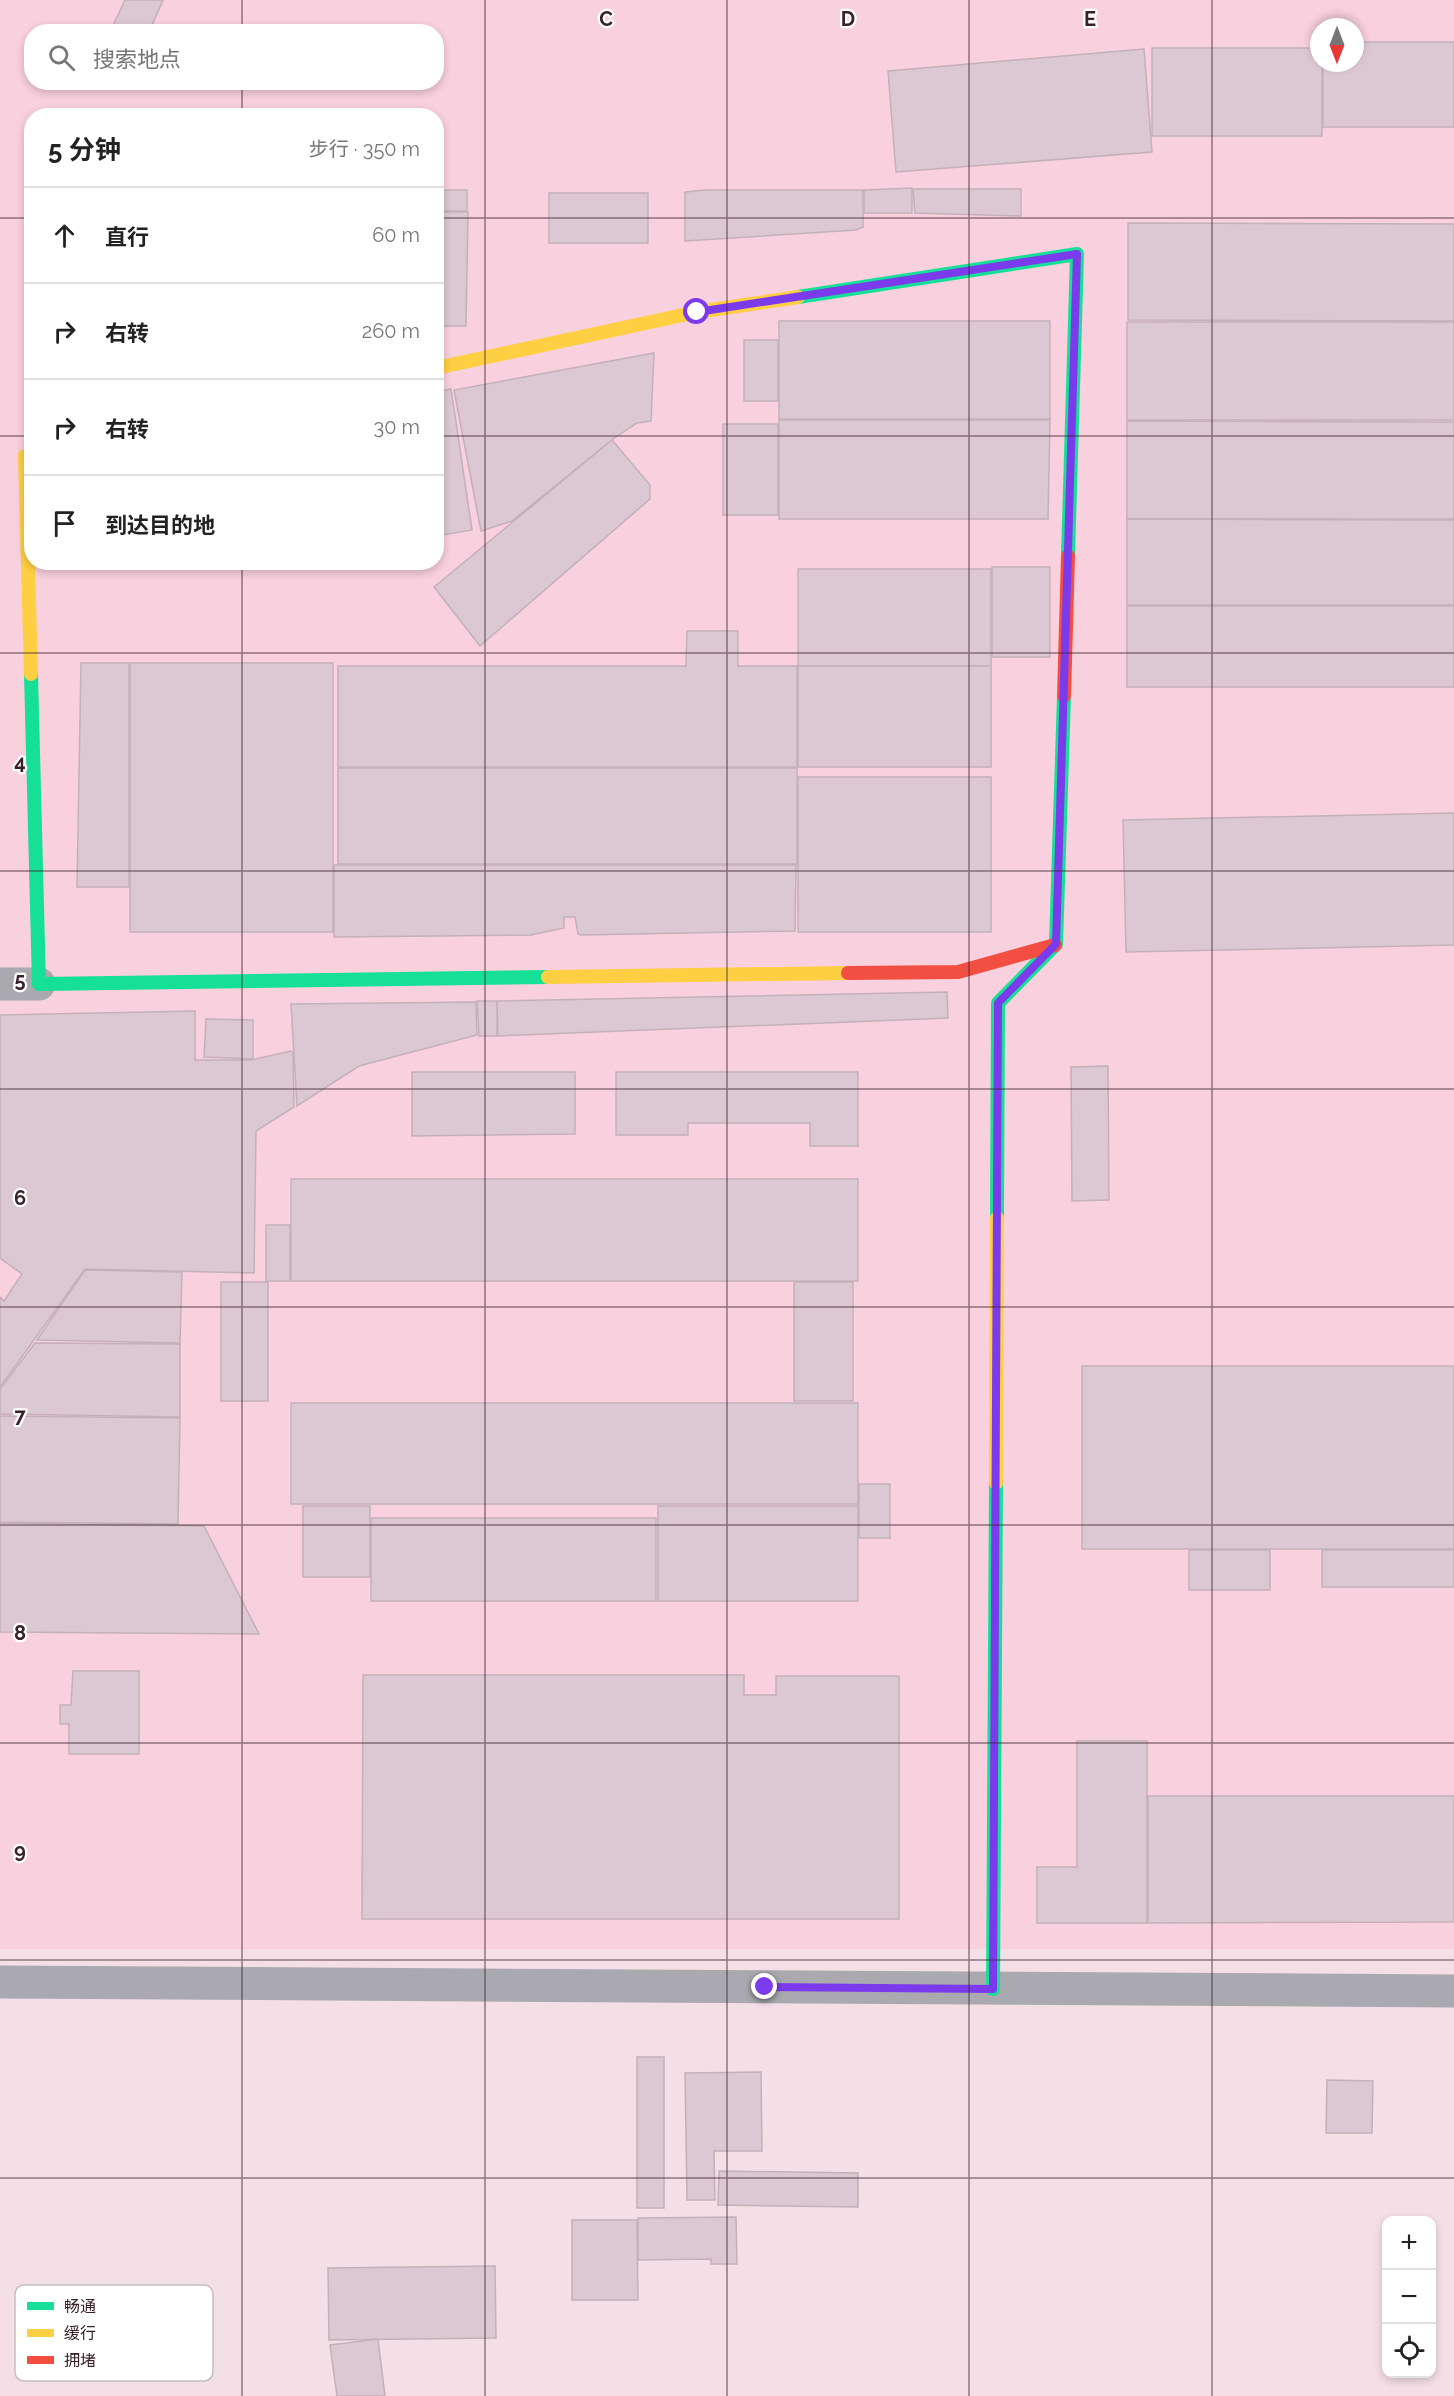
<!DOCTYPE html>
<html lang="zh">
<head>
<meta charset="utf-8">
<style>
  :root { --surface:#fff; --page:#f6f6f6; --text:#222; --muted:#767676; --line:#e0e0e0 }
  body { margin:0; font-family:Raleway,"Noto Sans SC",sans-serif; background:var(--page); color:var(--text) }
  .controls { position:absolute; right:18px; bottom:18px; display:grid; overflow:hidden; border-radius:12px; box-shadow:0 3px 9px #0003 }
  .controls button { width:54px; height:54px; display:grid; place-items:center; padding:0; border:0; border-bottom:2px solid var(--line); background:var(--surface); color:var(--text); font:30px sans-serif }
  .compass { position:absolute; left:1310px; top:18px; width:54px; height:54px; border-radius:50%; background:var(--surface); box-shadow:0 3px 9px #0003; rotate:180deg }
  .stop { position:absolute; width:18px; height:18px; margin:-14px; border:4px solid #7c3aed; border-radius:50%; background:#fff }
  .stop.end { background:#7c3aed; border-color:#fff; box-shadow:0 2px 6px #0008 }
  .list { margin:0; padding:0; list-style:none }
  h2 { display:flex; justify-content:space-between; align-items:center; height:78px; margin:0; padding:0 24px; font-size:26px }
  h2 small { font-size:20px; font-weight:400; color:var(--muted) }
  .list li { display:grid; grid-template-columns:39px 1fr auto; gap:18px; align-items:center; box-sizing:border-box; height:96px; padding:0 24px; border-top:2px solid var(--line) }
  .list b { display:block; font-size:22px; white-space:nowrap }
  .list em { font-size:20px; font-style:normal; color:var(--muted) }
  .icon { flex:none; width:33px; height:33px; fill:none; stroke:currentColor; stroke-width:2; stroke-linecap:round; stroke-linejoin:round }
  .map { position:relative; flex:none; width:1454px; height:2396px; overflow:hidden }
  .search { position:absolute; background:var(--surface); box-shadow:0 3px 9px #0003; left:24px; top:24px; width:420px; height:66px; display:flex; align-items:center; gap:15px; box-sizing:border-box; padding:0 21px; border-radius:24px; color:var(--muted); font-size:22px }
  .panel { position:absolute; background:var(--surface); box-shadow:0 3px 9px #0003; left:24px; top:108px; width:420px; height:462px; border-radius:24px }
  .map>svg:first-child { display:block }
  .built { fill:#f9d0dd; fill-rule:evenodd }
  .building { fill:#dcc8d2; stroke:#c3b0b9; stroke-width:1.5 }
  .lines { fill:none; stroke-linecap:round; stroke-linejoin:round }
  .street { stroke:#aaa9af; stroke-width:33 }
  .fast { stroke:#16e098; stroke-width:14 }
  .slow { stroke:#ffcf43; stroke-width:14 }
  .jam { stroke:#f24e42; stroke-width:14 }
  .route { stroke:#7c3aed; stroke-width:8 }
  .grid { fill:none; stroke:#39222a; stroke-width:1.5; stroke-opacity:0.55 }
  .key { fill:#fff; stroke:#c4bdbf; stroke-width:1.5 }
  .key-label { font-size:16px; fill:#39222a }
  .grid-label { font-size:20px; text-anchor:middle; font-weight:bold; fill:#39222a; stroke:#fff; stroke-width:4.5; stroke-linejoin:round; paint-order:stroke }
</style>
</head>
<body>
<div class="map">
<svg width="1454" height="2396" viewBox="0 0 1454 2396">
  <rect width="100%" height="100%" fill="#f5dfe6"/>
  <path class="built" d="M0,0H1454V1949H0ZM1319,27H1355V63H1319ZM32,32H436V82H32ZM32,116H436V562H32Z"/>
  <g class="building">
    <path d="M125,0H163L149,32H110Z"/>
    <path d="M1355,42H1454V127H1323V63H1355Z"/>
    <path d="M1152,48H1319V63H1322V136H1152Z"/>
    <path d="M1144,49L1152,152L896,172L888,71Z"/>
    <path d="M912,188V213H864V190Z"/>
    <path d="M913,189H1021V216L915,213Z"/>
    <rect x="436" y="190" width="31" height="21"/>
    <path d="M706,190H863V227L856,230L685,241V192Z"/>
    <rect x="549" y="193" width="99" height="50"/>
    <path d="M436,212H468L466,326H436Z"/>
    <path d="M1128,223L1454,224V321L1128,320Z"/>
    <rect x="779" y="321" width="271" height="98"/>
    <rect x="1127" y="322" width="327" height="98"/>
    <rect x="744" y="340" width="34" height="61"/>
    <path d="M654,353L651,421L637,423L613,439L512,521L481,531L454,390Z"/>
    <path d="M451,389L472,530L442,535L436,496V392Z"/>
    <path d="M779,420H1050L1048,519H779Z"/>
    <path d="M1127,421L1454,422V519H1127Z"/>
    <rect x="723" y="424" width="55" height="91"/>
    <path d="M612,440L650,485V499L480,646L434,587Z"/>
    <path d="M1127,519L1454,520V605H1127Z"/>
    <rect x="992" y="567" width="58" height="90"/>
    <rect x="798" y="569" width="193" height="97"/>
    <rect x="1127" y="606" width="327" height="81"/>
    <path d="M687,631H738V666H797V767H338V666H686Z"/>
    <path d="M81,663H129V887H77Z"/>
    <rect x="130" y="663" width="203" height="269"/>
    <rect x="798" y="666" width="193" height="101"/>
    <rect x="338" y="768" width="459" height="96"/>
    <rect x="798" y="777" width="193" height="155"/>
    <path d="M1454,813V945L1126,952L1123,820Z"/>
    <path d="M334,865H796L795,931L581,935L578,934L575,917H564V928L531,935L334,937Z"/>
    <path d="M947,992L948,1018L498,1036L497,1001Z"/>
    <path d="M477,1001H495L497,1003V1036H479Z"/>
    <path d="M476,1002L477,1035L359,1066L297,1106L291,1004Z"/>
    <path d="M195,1011V1060H251L291,1051L293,1053L294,1107L256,1131L254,1273L85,1269L0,1387V1297L4,1301L22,1274L0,1258V1015Z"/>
    <path d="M206,1019L253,1020V1059L204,1057Z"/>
    <path d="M1108,1066L1109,1200L1072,1201L1071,1067Z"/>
    <path d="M412,1072H575V1134L412,1136Z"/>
    <path d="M616,1072H858V1146H810V1123H688V1135H616Z"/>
    <rect x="291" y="1179" width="567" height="102"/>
    <rect x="266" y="1225" width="24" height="56"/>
    <path d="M85,1270L182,1272L180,1343L37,1340Z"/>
    <rect x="221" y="1282" width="47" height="119"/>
    <rect x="794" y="1282" width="59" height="119"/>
    <path d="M35,1343L180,1344V1417L0,1414V1389Z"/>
    <rect x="1082" y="1366" width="372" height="183"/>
    <rect x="291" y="1403" width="567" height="101"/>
    <path d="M0,1416L180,1418L178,1524L0,1522Z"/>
    <rect x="859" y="1484" width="31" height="54"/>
    <rect x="303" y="1506" width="67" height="71"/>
    <rect x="658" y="1506" width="200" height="95"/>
    <rect x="371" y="1518" width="285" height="83"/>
    <path d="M0,1523L204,1526L259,1634L0,1632Z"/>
    <rect x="1189" y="1550" width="81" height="40"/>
    <rect x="1322" y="1550" width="132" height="37"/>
    <path d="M73,1671H139V1754H69V1724H60V1705H71Z"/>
    <path d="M363,1675H744V1695H776V1676H899V1919H362Z"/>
    <path d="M1077,1741H1147V1923H1037V1867H1077Z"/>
    <path d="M1148,1796H1454V1922L1148,1923Z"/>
    <rect x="637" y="2057" width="27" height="151"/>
    <path d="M761,2072L762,2151H714L715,2200H687L685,2073Z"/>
    <path d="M1327,2080L1373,2081L1372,2133H1326Z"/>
    <path d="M719,2171L858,2173V2207L718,2205Z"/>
    <path d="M736,2217L737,2264H711V2259L638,2260V2218Z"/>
    <path d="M572,2220H637L638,2300H572Z"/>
    <path d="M495,2266L496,2338L329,2340L328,2268Z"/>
    <path d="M378,2339L385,2396H337L330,2345Z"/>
  </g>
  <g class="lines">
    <g class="street">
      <path d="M0,984H39"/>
      <path d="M0,1982L1454,1991"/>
    </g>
    <g class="fast">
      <path d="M798,297L1077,254L1068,556"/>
      <path d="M31,674L39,984L548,977"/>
      <path d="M997,1218L998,1003L1056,944L1064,696"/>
      <path d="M993,1989L996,1483"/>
    </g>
    <g class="slow">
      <path d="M436,368L697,312L798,297"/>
      <path d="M31,674L25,456L32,454"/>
      <path d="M548,977L848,973"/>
      <path d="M996,1483L997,1218"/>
    </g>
    <g class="jam">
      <path d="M1064,696L1068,556"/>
      <path d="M848,973L958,972L1055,945"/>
    </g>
  </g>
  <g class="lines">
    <path class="route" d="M697,312L1077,254L1056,944L998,1003L993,1989L765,1987"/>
  </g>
  <path class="grid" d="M242,0V32M485,0V2396M727,0V2396M969,0V2396M1212,0V2396M242,82V116M0,218H32M436,218H1454M0,436H32M436,436H1454M242,562V2396M0,653H1454M0,871H1454M0,1089H1454M0,1307H1454M0,1525H1454M0,1743H1454M0,1960H1454M0,2178H1454"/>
  <rect x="15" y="2285" width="198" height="96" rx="9" class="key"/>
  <rect x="27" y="2302" width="27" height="8" fill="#16e098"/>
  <rect x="27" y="2329" width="27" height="8" fill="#ffcf43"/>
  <rect x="27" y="2356" width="27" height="8" fill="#f24e42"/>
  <g class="key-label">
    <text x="64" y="2312">畅通</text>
    <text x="64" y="2339">缓行</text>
    <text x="64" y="2366">拥堵</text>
  </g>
  <g class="grid-label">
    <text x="606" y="26">C</text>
    <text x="848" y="26">D</text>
    <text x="1090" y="26">E</text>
    <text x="20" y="769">4</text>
    <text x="20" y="987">5</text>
    <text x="20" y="1205">6</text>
    <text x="20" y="1423">7</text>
    <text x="20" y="1640">8</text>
    <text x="20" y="1858">9</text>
  </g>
</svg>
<div class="controls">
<button>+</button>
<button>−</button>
<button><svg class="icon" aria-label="locate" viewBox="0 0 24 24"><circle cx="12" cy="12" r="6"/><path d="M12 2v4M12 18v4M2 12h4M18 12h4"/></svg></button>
</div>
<svg class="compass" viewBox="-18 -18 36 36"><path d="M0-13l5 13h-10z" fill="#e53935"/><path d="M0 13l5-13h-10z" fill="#767676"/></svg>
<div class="stop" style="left:697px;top:312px"></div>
<div class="stop end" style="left:765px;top:1987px"></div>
<div class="search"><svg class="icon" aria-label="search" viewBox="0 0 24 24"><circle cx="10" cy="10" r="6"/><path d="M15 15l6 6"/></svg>搜索地点</div>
<section class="panel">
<h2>5 分钟<small>步行 · 350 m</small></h2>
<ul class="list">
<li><svg class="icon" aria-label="ahead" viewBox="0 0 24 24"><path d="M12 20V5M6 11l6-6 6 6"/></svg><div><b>直行</b></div><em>60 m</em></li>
<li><svg class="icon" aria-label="right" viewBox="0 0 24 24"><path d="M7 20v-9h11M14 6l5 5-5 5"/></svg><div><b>右转</b></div><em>260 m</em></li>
<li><svg class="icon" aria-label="right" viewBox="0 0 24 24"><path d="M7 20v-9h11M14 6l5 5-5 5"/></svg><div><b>右转</b></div><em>30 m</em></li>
<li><svg class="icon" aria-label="arrive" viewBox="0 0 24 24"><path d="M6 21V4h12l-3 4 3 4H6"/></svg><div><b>到达目的地</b></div></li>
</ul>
</section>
</div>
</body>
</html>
